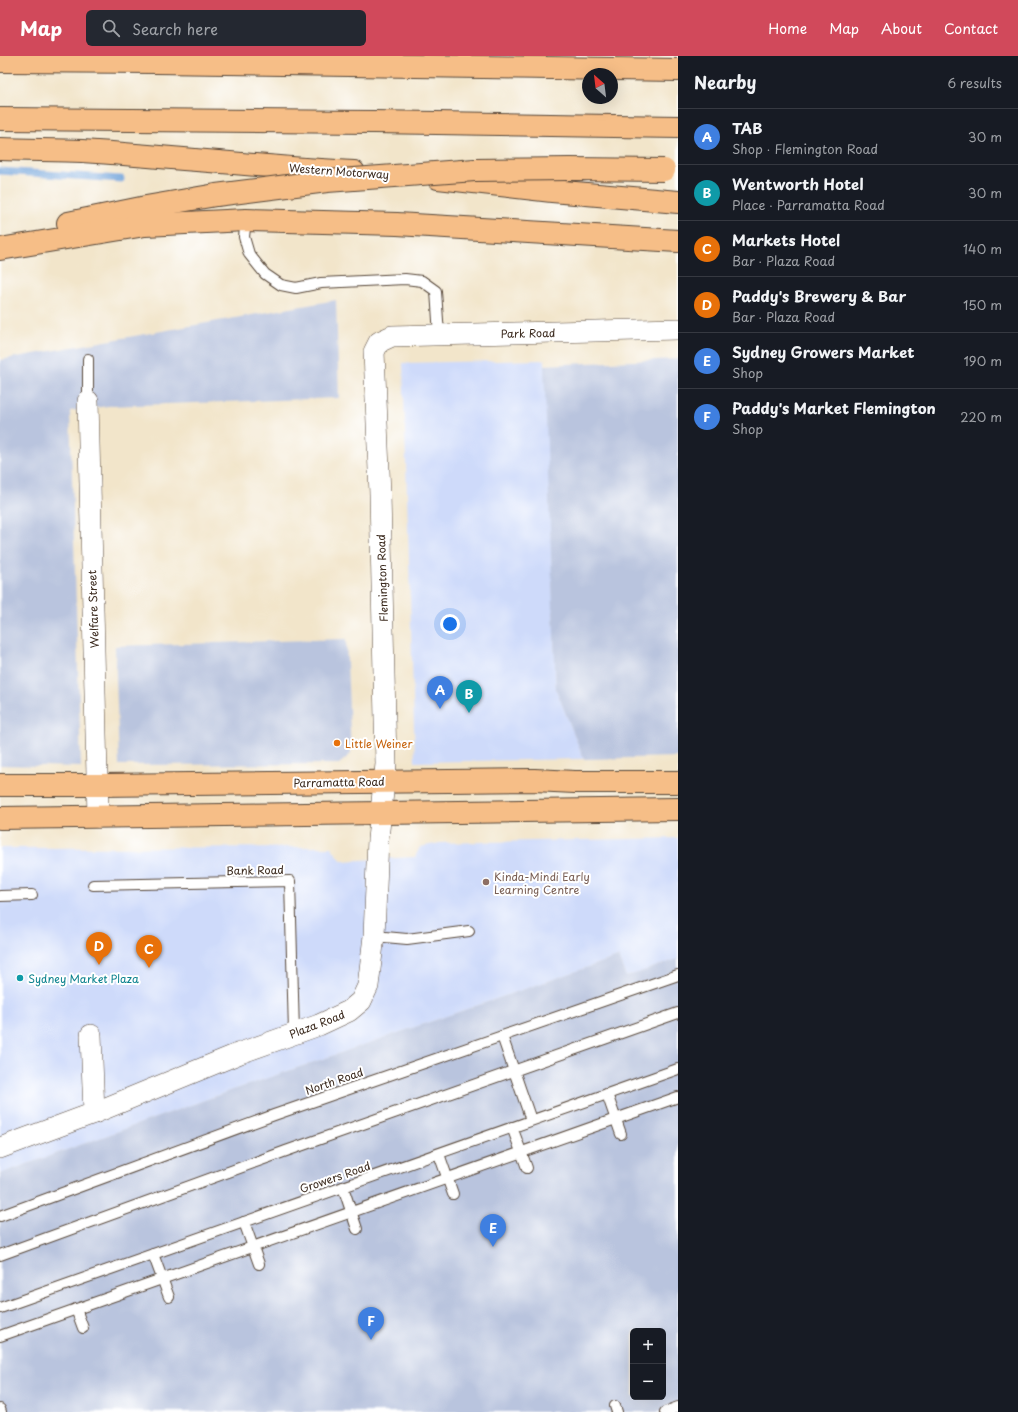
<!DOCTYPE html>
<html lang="en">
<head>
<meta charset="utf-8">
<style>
  :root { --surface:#171b24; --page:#242831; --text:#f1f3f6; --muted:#9ea1a6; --line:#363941; --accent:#d1495b }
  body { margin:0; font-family:"Playpen Sans",sans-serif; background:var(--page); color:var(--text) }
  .controls { position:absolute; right:12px; bottom:12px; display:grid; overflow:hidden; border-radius:6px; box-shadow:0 4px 16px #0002 }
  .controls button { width:36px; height:36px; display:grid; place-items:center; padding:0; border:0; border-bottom:1px solid var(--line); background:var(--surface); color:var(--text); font:20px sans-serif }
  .compass { position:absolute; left:582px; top:12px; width:36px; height:36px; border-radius:50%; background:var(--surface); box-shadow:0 4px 16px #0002; rotate:332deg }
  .you { position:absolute; left:450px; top:568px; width:14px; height:14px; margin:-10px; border:3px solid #fff; border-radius:50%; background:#1a73e8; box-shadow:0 0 0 6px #1a73e833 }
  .badge { display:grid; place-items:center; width:26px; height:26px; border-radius:50%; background:var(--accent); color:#fff; font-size:13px; font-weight:700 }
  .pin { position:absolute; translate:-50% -33px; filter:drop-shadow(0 1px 2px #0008) }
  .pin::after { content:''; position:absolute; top:21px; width:14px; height:12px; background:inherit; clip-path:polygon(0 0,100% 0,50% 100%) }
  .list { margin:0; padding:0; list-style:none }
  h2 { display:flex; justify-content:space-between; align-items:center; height:52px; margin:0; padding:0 16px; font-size:17px }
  h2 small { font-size:13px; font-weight:400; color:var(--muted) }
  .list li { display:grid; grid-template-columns:26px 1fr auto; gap:12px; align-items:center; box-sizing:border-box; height:56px; padding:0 16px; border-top:1px solid var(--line) }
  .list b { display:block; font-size:15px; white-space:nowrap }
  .list p { margin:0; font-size:13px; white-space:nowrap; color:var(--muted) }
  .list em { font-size:13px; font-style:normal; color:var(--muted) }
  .icon { flex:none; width:22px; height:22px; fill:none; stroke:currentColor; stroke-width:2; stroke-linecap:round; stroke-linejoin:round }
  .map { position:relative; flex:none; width:678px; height:1356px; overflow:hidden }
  header { display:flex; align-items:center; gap:24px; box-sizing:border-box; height:56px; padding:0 20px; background:var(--accent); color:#fff }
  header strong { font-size:19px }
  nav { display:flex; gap:22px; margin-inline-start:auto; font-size:14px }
  .search { width:280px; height:36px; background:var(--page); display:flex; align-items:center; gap:10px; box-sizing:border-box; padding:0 14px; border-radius:6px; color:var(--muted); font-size:15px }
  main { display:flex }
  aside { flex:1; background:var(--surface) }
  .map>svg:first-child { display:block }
  .built { fill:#cedafa }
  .industrial { fill:#b9c4de; fill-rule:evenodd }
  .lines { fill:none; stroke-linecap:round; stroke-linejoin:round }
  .stream { stroke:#6da0d8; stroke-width:7 }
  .service-casing { stroke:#564638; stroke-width:12 }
  .minor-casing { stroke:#564638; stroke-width:22 }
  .trunk-casing { stroke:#564638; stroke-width:24 }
  .motorway-casing { stroke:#564638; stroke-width:24 }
  .service { stroke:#fff; stroke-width:10 }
  .minor { stroke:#fff; stroke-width:21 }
  .trunk { stroke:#f6be87; stroke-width:22 }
  .motorway { stroke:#f6be87; stroke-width:22 }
  .motorway-bridge-casing { stroke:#564638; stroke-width:24; stroke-linecap:butt }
  .motorway-bridge { stroke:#f6be87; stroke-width:22 }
  .food-dot { fill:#e8710a; stroke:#fff; stroke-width:1.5 }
  .education-dot { fill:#8d6e63; stroke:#fff; stroke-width:1.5 }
  .culture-dot { fill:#0f9aa8; stroke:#fff; stroke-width:1.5 }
  .labels { text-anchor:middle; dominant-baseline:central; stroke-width:4; stroke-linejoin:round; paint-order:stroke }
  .street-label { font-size:11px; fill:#3b2a1e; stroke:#fff }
  .food-label { font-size:11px; fill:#c56008; stroke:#fff; text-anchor:start }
  .education-label { font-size:11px; fill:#785e54; stroke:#fff; text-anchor:start }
  .culture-label { font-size:11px; fill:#0d838f; stroke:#fff; text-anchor:start }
</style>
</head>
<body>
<header>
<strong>Map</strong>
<div class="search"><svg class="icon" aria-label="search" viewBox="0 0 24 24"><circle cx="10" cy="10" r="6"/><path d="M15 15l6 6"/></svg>Search here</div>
<nav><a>Home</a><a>Map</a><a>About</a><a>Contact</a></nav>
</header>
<main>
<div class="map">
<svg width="678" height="1356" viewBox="0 0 678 1356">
  <rect width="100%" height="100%" fill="#fff"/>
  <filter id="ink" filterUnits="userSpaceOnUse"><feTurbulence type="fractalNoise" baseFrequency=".025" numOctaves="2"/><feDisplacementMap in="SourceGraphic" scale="8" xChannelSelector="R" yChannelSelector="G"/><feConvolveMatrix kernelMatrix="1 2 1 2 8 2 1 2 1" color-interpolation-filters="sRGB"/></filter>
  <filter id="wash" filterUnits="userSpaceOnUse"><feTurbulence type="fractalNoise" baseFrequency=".012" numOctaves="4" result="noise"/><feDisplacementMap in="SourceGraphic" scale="16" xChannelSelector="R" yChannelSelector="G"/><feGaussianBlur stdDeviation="0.9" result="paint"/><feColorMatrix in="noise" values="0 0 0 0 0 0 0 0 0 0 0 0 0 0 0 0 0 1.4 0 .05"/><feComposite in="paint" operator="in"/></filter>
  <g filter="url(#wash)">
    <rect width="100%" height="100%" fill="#f2e5ca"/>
    <g class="built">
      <path d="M545,304L556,633L584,703L415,706L403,307Z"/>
      <path d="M678,782V903L626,921L618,901L219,1039L0,1118V792L331,791L342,805L415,801L420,791L440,787Z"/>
    </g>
    <g class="industrial">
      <path d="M336,244L339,342L108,350L70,355L81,711L0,709V304Z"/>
      <path d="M678,303V701L584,703L556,633L544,309Z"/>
      <path d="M346,583L351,698L339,708L119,709L115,590Z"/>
      <path d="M618,901L626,921L678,903V1356H0V1118L219,1039ZM633,1275H663V1341H633Z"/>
    </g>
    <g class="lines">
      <path class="stream" d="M0,115L121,123"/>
    </g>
  </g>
  <g filter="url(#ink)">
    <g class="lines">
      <defs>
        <g id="service">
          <path d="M246,164L244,181L249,198L265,218L281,229L296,232L321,227L405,223L422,225L436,235L439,279"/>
          <path d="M88,345V303"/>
          <path d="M93,829L290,825L294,977"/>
          <path d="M0,840L32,839"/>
          <path d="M374,880L407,883L469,875"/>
          <path d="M502,980L531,1064"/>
          <path d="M607,1038L621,1078"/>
          <path d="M512,1071L527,1112"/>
          <path d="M439,1098L453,1138"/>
          <path d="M343,1131L357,1173"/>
          <path d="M0,1160L274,1059L678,919"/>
          <path d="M244,1166L259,1208"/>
          <path d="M153,1198L169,1241"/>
          <path d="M0,1199L286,1095L678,957"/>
          <path d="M0,1252L678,1013"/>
          <path d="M76,1253L83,1272"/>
          <path d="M0,1280L678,1041"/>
          <path d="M615,1350L617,1356"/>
          <path d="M0,1353L1,1356"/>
          <path d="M665,1356L678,1351"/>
        </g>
        <g id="minor">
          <path d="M88,345L98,761"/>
          <path d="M94,1057L240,997L319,969L349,955L361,945L368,930L374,880L378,783L386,708L380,438L374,296L379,286L392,280L678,273"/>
          <path d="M0,1092L94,1057L91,979"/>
        </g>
        <g id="trunk">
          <path d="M0,729H98L534,724L575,726H678"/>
          <path d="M0,762L678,753"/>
        </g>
        <g id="motorway">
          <path d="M0,5L156,6L678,14"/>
          <path d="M0,63L373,66L678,71"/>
          <path d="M0,93C27,94 55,94 82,95C173,101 263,111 354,116"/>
          <path d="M438,122L552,135L678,146"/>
          <path d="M68,167L146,151L216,139"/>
          <path d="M0,193L145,169L246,164L397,168L678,185"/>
        </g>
      </defs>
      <use href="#service" class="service-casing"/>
      <use href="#minor" class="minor-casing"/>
      <use href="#trunk" class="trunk-casing"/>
      <use href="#motorway" class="motorway-casing"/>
      <use href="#service" class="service"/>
      <use href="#minor" class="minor"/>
      <use href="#trunk" class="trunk"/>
      <use href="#motorway" class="motorway"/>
      <defs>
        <path id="motorway-bridge" d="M216,139L327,125L475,114L570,113L664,114"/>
      </defs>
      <use href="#motorway-bridge" class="motorway-bridge-casing"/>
      <use href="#motorway-bridge" class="motorway-bridge"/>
    </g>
  </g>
  <circle class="food-dot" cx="337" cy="687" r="4"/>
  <circle class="education-dot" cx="486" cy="826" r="4"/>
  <circle class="culture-dot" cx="20" cy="922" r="4"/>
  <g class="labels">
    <g class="street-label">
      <text transform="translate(339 115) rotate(4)">Western Motorway</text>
      <text transform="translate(528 277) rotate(-1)">Park Road</text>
      <text transform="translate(382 522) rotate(-92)">Flemington Road</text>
      <text transform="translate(93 553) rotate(-92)">Welfare Street</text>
      <text transform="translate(339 726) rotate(-1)">Parramatta Road</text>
      <text transform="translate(255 814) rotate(-1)">Bank Road</text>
      <text transform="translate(317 968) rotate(-21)">Plaza Road</text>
      <text transform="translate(334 1025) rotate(-19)">North Road</text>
      <text transform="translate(335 1121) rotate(-19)">Growers Road</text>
    </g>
    <g class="food-label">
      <text x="345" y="687">Little Weiner</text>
    </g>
    <g class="education-label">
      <text x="494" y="820">Kinda-Mindi Early<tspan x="494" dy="13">Learning Centre</tspan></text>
    </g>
    <g class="culture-label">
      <text x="28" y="922">Sydney Market Plaza</text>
    </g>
  </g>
</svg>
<div class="controls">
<button>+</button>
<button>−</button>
</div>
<svg class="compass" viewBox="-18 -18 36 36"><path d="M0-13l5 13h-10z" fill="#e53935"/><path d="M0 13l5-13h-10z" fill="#9ea1a6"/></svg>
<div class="you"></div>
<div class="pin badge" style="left:440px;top:653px;background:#3f7fe0">A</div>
<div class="pin badge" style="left:469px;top:657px;background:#0f9aa8">B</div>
<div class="pin badge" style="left:149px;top:912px;background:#e8710a">C</div>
<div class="pin badge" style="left:99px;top:909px;background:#e8710a">D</div>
<div class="pin badge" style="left:493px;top:1191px;background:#3f7fe0">E</div>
<div class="pin badge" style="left:371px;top:1284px;background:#3f7fe0">F</div>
</div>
<aside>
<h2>Nearby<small>6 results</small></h2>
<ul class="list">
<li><span class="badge" style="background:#3f7fe0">A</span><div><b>TAB</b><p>Shop · Flemington Road</p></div><em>30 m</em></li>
<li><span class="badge" style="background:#0f9aa8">B</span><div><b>Wentworth Hotel</b><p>Place · Parramatta Road</p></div><em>30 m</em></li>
<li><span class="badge" style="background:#e8710a">C</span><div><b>Markets Hotel</b><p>Bar · Plaza Road</p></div><em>140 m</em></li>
<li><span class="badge" style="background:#e8710a">D</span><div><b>Paddy's Brewery &amp; Bar</b><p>Bar · Plaza Road</p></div><em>150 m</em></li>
<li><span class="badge" style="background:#3f7fe0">E</span><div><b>Sydney Growers Market</b><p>Shop</p></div><em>190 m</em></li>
<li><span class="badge" style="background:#3f7fe0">F</span><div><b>Paddy's Market Flemington</b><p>Shop</p></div><em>220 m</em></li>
</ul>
</aside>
</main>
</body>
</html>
